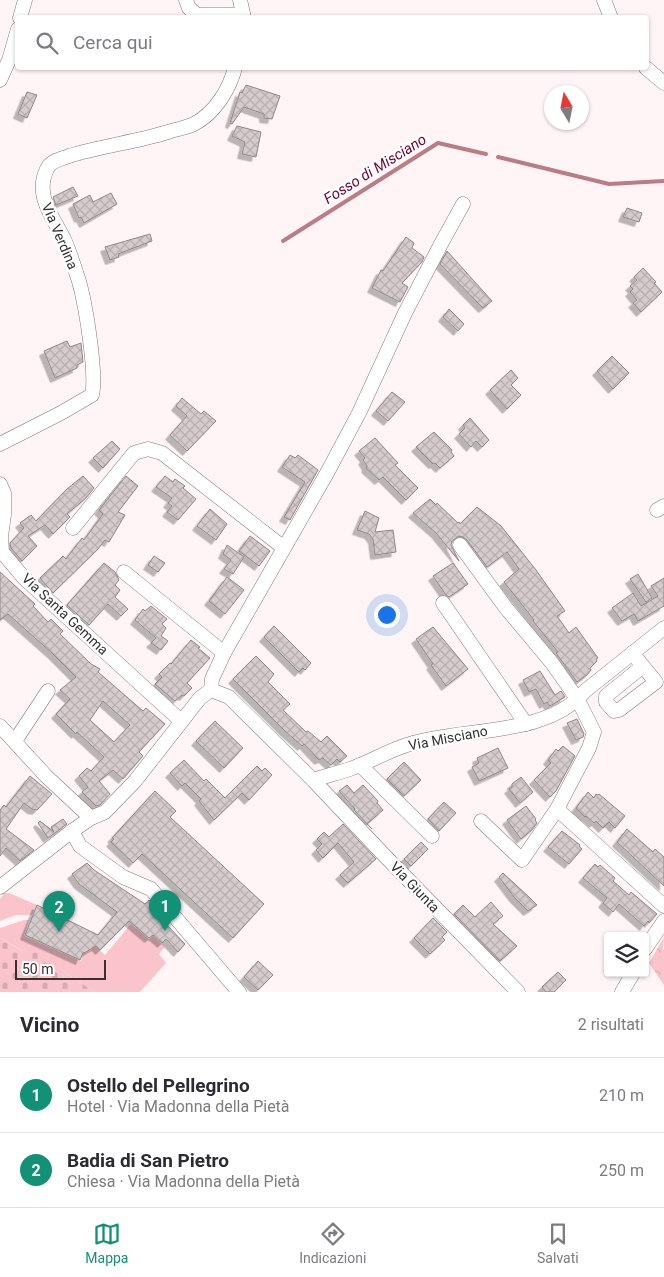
<!DOCTYPE html>
<html lang="it">
<head>
<meta charset="utf-8">
<style>
  :root { --surface:#fff; --page:#f2f2f3; --text:#2b2b33; --muted:#7c7c81; --line:#e1e1e2; --accent:#139177 }
  body { margin:0; font-family:Roboto,sans-serif; background:var(--page); color:var(--text) }
  .controls { position:absolute; right:15px; bottom:15px; display:grid; overflow:hidden; border-radius:5px; box-shadow:0 1px 4px #0004 }
  .controls button { width:45px; height:45px; display:grid; place-items:center; padding:0; border:0; border-bottom:1px solid var(--line); background:var(--surface); color:var(--text); font:25px sans-serif }
  .compass { position:absolute; left:544px; top:85px; width:45px; height:45px; border-radius:50%; background:var(--surface); box-shadow:0 1px 4px #0004; rotate:350deg }
  .scale { position:absolute; left:15px; bottom:12px; width:91px; box-sizing:border-box; padding-left:5px; border:2px solid #353131; border-top:0; font-size:14px; line-height:18px; white-space:nowrap; color:#353131; -webkit-text-stroke:4px #fff; paint-order:stroke }
  .you { position:absolute; left:386px; top:614px; width:18px; height:18px; margin:-12px; border:4px solid #fff; border-radius:50%; background:#1a73e8; box-shadow:0 0 0 8px #1a73e833 }
  .badge { display:grid; place-items:center; width:32px; height:32px; border-radius:50%; background:var(--accent); color:#fff; font-size:16px; font-weight:700 }
  .pin { position:absolute; translate:-50% -41px; filter:drop-shadow(0 1px 2px #0008) }
  .pin::after { content:''; position:absolute; top:26px; width:18px; height:15px; background:inherit; clip-path:polygon(0 0,100% 0,50% 100%) }
  .list { margin:0; padding:0; list-style:none }
  h2 { display:flex; justify-content:space-between; align-items:center; height:65px; margin:0; padding:0 20px; font-size:21px }
  h2 small { font-size:16px; font-weight:400; color:var(--muted) }
  .list li { display:grid; grid-template-columns:32px 1fr auto; gap:15px; align-items:center; box-sizing:border-box; height:75px; padding:0 20px; border-top:1px solid var(--line) }
  .list b { display:block; font-size:19px; white-space:nowrap }
  .list p { margin:0; font-size:16px; white-space:nowrap; color:var(--muted) }
  .list em { font-size:16px; font-style:normal; color:var(--muted) }
  .icon { flex:none; width:28px; height:28px; fill:none; stroke:currentColor; stroke-width:2; stroke-linecap:round; stroke-linejoin:round }
  .map { position:relative; flex:none; width:664px; height:992px; overflow:hidden }
  .search { position:absolute; background:var(--surface); box-shadow:0 1px 4px #0004; left:15px; right:15px; top:15px; height:55px; display:flex; align-items:center; gap:12px; box-sizing:border-box; padding:0 18px; border-radius:5px; color:var(--muted); font-size:19px }
  .sheet { height:215px; background:var(--surface) }
  nav { display:flex; justify-content:space-around; align-items:center; box-sizing:border-box; height:70px; border-top:1px solid var(--line); background:var(--surface); font-size:14px; color:var(--muted) }
  nav a { display:grid; justify-items:center; gap:2px }
  nav .on { color:var(--accent) }
  .map>svg:first-child { display:block }
  .grass { fill:#fbc4cc }
  .forest { fill:url(#forest-crowns) }
  .cemetery { fill:url(#cemetery-stones) }
  .lines { fill:none; stroke-linecap:round; stroke-linejoin:round }
  .stream { stroke:#bc7c87; stroke-width:4 }
  .building { fill:url(#building-cross-hatch); stroke:#908788; fill-rule:evenodd; filter:url(#shadow) }
  .minor-casing { stroke:#847b7c; stroke-width:15 }
  .minor { stroke:#fff; stroke-width:14 }
  .labels { text-anchor:middle; dominant-baseline:central; stroke-width:5; stroke-linejoin:round; paint-order:stroke }
  .street-label { font-size:14px; fill:#353131; stroke:#fff }
  .water-label { font-size:15px; font-style:italic; fill:#72052e; stroke:#fff }
</style>
</head>
<body>
<div class="map">
<svg width="664" height="992" viewBox="0 0 664 992">
  <defs>
    <pattern id="forest-crowns" width="20" height="18" patternUnits="userSpaceOnUse" patternTransform="scale(1.25)"><rect width="20" height="18" fill="#fbc4cc"/><path d="M2 6a3 3 0 1 1 6 0M12 15a3 3 0 1 1 6 0" fill="none" stroke="#d8a9b0"/></pattern>
    <pattern id="cemetery-stones" width="16" height="16" patternUnits="userSpaceOnUse" patternTransform="scale(1.25)"><rect width="16" height="16" fill="#fbc4cc"/><path d="M2 7V4a2 2 0 0 1 4 0v3zM10 15v-3a2 2 0 0 1 4 0v3z" fill="#d8a9b0"/></pattern>
    <pattern id="building-cross-hatch" width="8" height="8" patternUnits="userSpaceOnUse" patternTransform="scale(1.25)"><rect width="8" height="8" fill="#d5cbcc"/><path d="M0 0l8 8M0 8l8-8" fill="none" stroke="#b7afb0"/></pattern>
    <filter id="shadow"><feDropShadow dx="-4.5" dy="4.5" stdDeviation="0" flood-color="#0004"/></filter>
  </defs>
  <rect width="100%" height="100%" fill="#fff5f6"/>
  <g class="grass">
    <path d="M4,893H9L37,905L32,915H16L0,921V899Z"/>
    <path d="M24,920H29L24,936L81,961L83,953L90,951L93,944L105,955L131,924L149,939L153,936L165,947L159,954L166,963L140,992H95L60,969L62,965L23,951L0,938V928Z"/>
  </g>
  <path class="forest" d="M664,937L663,949L664,950V985L649,963Z"/>
  <path class="cemetery" d="M0,938L22,951C35,943 52,958 63,965L60,969L95,992H0Z"/>
  <g class="lines">
    <g class="stream">
      <path d="M498,157L609,184L664,181"/>
      <path d="M283,241L438,143L486,154"/>
    </g>
  </g>
  <g class="building">
    <path d="M246,85L280,96L272,119L264,118V114L244,107L232,124L230,123L240,92L242,93Z"/>
    <path d="M27,92L37,95L27,118L18,114Z"/>
    <path d="M237,126L261,132L256,157L242,154L245,142L232,136Z"/>
    <path d="M73,187L78,196L56,205L53,197Z"/>
    <path d="M111,193L117,204L84,223L81,217L79,218L73,204L90,195L93,202Z"/>
    <path d="M627,208L642,213L639,222L623,217Z"/>
    <path d="M150,234L152,241L118,254L119,257L110,260L105,247Z"/>
    <path d="M406,237L414,243L412,248L424,257L422,262L402,283L408,287L400,302L372,288L381,270L383,271Z"/>
    <path d="M447,251L492,301L483,308L440,264Z"/>
    <path d="M643,268L656,282L654,283L662,292L641,312L633,303L637,300L630,292L633,289L630,286L637,280L634,277Z"/>
    <path d="M449,309L464,324L458,331L443,317Z"/>
    <path d="M67,341L70,347L81,343L83,362L77,365V368L55,378L44,351Z"/>
    <path d="M612,356L629,373L613,389L597,371Z"/>
    <path d="M511,370L518,378L511,385L521,395L507,409L490,390Z"/>
    <path d="M392,392L405,402L388,421L376,411Z"/>
    <path d="M182,398L201,414L204,411L216,421L187,451L170,435L187,416L176,406Z"/>
    <path d="M470,418L489,440L482,447L476,441L471,447L459,434L465,428L463,425Z"/>
    <path d="M434,432L452,450L451,452L454,456L440,468L435,463L433,464L416,447Z"/>
    <path d="M375,438L398,463L395,465L418,488L406,500L383,477L379,480L366,468L367,466L363,460L365,458L359,451Z"/>
    <path d="M112,441L120,449L103,468L93,458Z"/>
    <path d="M290,455L295,458L298,455L318,470L290,520L284,517L305,482L282,467Z"/>
    <path d="M83,476L94,488L86,498L67,514L70,517L53,534L45,525L28,536L37,546L22,561L11,548L10,543L24,528L20,523L31,515L36,521L67,489Z"/>
    <path d="M126,476L138,486L118,512L125,515L109,542L105,540L98,549L53,593L40,578L63,556L66,559L82,538L84,540L103,514L99,510Z"/>
    <path d="M165,476L173,482L175,479L185,486L183,488L196,499L178,520L167,512L172,506L168,503L172,498L156,487Z"/>
    <path d="M430,499L436,505L437,503L458,523L459,522L460,524L477,507L501,526L536,570L565,611L557,616L569,633L576,627L598,658L596,659L597,661L590,668L591,670L587,675L577,682L556,653L558,652L533,621L534,620L504,582L519,569L507,552L487,567L467,540L463,537L459,536L452,541L451,545L459,561L436,533L413,513Z"/>
    <path d="M210,509L227,524L216,540L197,526Z"/>
    <path d="M365,511L379,518L375,532L393,530L396,552L375,555L373,539L369,534L357,530Z"/>
    <path d="M250,536L270,551L259,566L239,551Z"/>
    <path d="M227,545L244,557L233,574L224,569L231,560L223,554Z"/>
    <path d="M154,556L165,563L158,572L148,565Z"/>
    <path d="M104,563L115,572L119,580L115,585L120,590L115,597L128,609L121,616L108,604L89,625L67,605Z"/>
    <path d="M453,563L468,584L449,597L446,595L433,576Z"/>
    <path d="M0,572L35,604L33,606L48,622L51,619L63,631L60,634L91,664L100,669L98,672L143,711L146,708L165,724L139,752L143,756L123,779L113,770L99,781L110,794L100,805L96,806L82,792L88,787L79,776L87,768L91,771L104,757L77,732L76,734L56,714L70,699L60,690L76,677L53,654L8,614L0,620ZM103,701L130,725L114,742L90,720Z"/>
    <path d="M638,574L652,598L646,602L630,579Z"/>
    <path d="M227,577L244,590L225,614L209,601Z"/>
    <path d="M664,578V606L638,621L634,614L622,621L612,608L633,593L641,606L658,596L651,586Z"/>
    <path d="M151,606L167,619L162,624L166,628L161,636L168,641L161,650L151,643L156,638L135,620L143,609L145,611Z"/>
    <path d="M274,626L311,663L305,670L303,668L299,672L264,637Z"/>
    <path d="M433,627L468,669L446,686L431,665L433,664L416,639Z"/>
    <path d="M191,640L200,647L198,648L210,658L187,683L192,688L184,696L182,695L175,701L155,684L162,677L159,674L170,663L171,664Z"/>
    <path d="M256,656L274,674L268,682L290,704L283,710L306,732L308,731L321,742L327,736L347,756L340,762L337,759L331,765L323,758L319,760L304,744L302,746L284,730L233,679Z"/>
    <path d="M540,671L555,695L561,691L565,697L550,706L547,702L544,704L536,689L529,692L523,680Z"/>
    <path d="M577,719L584,734L583,737L576,740L567,723Z"/>
    <path d="M215,721L243,748L224,768L196,741Z"/>
    <path d="M563,746L575,756L556,791L550,797L534,780L551,763L548,760L556,749L558,751Z"/>
    <path d="M498,748L508,768L479,781L472,767L479,763L477,758Z"/>
    <path d="M184,760L204,781L206,779L225,798L257,766L262,771L265,768L272,775L249,800L242,793L214,820L199,801L201,799L185,783L182,786L170,773Z"/>
    <path d="M404,762L421,780L404,796L387,779Z"/>
    <path d="M30,776L52,794L37,810L32,809L24,803L6,829L34,850L20,861L6,848L0,856V810L4,805L6,807Z"/>
    <path d="M521,777L533,792L520,803L509,789L512,787V784Z"/>
    <path d="M347,785L354,793L363,785L378,801L377,803L383,810L367,824L372,829L354,810L355,809L339,791Z"/>
    <path d="M155,791L176,811L170,817L264,904L233,938L142,854L133,863L111,842L114,839L112,838Z"/>
    <path d="M588,792L594,798L596,794L598,795L599,794L625,816L615,828L609,822L603,828L596,821L594,823L586,816L585,817L576,808Z"/>
    <path d="M444,802L456,813L439,831L428,819Z"/>
    <path d="M526,806L536,819L535,820L537,823L532,830L521,839L507,820Z"/>
    <path d="M63,819L67,824L48,838L38,823L40,821L54,832L51,827Z"/>
    <path d="M343,824L376,859L348,883L340,875L354,862L338,843L323,858L316,850L322,844L317,839L324,832L329,837Z"/>
    <path d="M627,829L653,852L655,849L664,857V886L617,842Z"/>
    <path d="M562,831L580,845L579,846L582,849L569,864L548,847Z"/>
    <path d="M421,842L428,849L411,866L404,859Z"/>
    <path d="M87,863L94,870L145,904L149,900L168,922L166,924L185,944L178,952L166,939L162,943L153,935L149,938L129,921L100,950L96,946L86,952L83,953L80,960L25,935L37,905L98,935L104,928L117,912L79,884L72,874Z"/>
    <path d="M595,864L598,867L600,865L615,878L613,881L629,895L631,892L657,914L649,923L648,921L644,926L619,904L613,912L603,903L607,898L583,878Z"/>
    <path d="M503,873L529,897L537,905L528,911L514,897L499,877Z"/>
    <path d="M491,902L503,916L493,924L517,946L500,961L454,914L463,905L475,917Z"/>
    <path d="M433,918L447,932L442,937L445,940L430,954L414,938Z"/>
    <path d="M258,961L273,975L258,990L244,977Z"/>
    <path d="M558,972L566,980L554,992H546L542,987Z"/>
  </g>
  <g class="lines">
    <defs>
      <g id="minor">
        <path d="M186,0L189,8L197,15H243"/>
        <path d="M240,0L244,18"/>
        <path d="M604,0L611,18"/>
        <path d="M20,18L25,0"/>
        <path d="M646,68L664,83"/>
        <path d="M0,80L9,60L18,29"/>
        <path d="M0,444L61,413L92,395C97,373 85,298 77,275C73,263 69,250 64,239C53,217 34,195 47,169C50,161 61,159 69,156C101,146 136,142 168,132C176,129 186,128 194,124C215,113 229,90 235,68"/>
        <path d="M0,484L4,493V515L1,536L2,552L24,578L181,721"/>
        <path d="M657,510L664,506"/>
        <path d="M73,528L134,453L148,449L162,453L284,548"/>
        <path d="M460,545L506,608L552,663L578,700L594,732L589,748L557,809L522,860L481,821"/>
        <path d="M124,572L224,653"/>
        <path d="M443,603L526,724"/>
        <path d="M632,653L656,682L619,710L614,711L606,702V696L643,666"/>
        <path d="M211,690L229,697L313,780L383,854L518,992"/>
        <path d="M0,726L46,776L91,818"/>
        <path d="M15,741L48,691"/>
        <path d="M360,765L432,836"/>
        <path d="M313,780C325,776 338,773 350,769C370,762 389,750 410,744C464,727 547,737 585,691L664,628"/>
        <path d="M557,809L664,906"/>
        <path d="M72,831L80,846L123,877L151,889L239,992"/>
        <path d="M0,887L72,831L91,818L105,812L135,781L200,698L211,690L212,679L224,653L327,473L359,413L405,313L441,244L463,204"/>
        <path d="M645,949L664,921"/>
        <path d="M622,992L633,973"/>
      </g>
    </defs>
    <use href="#minor" class="minor-casing"/>
    <use href="#minor" class="minor"/>
  </g>
  <g class="labels">
    <g class="street-label">
      <text transform="translate(60 236) rotate(67)">Via Verdina</text>
      <text transform="translate(65 614) rotate(43)">Via Santa Gemma</text>
      <text transform="translate(448 738) rotate(-11)">Via Misciano</text>
      <text transform="translate(415 887) rotate(46)">Via Giunta</text>
    </g>
    <g class="water-label">
      <text transform="translate(375 169) rotate(-32)">Fosso di Misciano</text>
    </g>
  </g>
</svg>
<div class="controls">
<button><svg class="icon" aria-label="layers" viewBox="0 0 24 24"><path d="M12 4l9 5-9 5-9-5zM3 14l9 5 9-5"/></svg></button>
</div>
<svg class="compass" viewBox="-18 -18 36 36"><path d="M0-13l5 13h-10z" fill="#e53935"/><path d="M0 13l5-13h-10z" fill="#7c7c81"/></svg>
<div class="scale">50 m</div>
<div class="you"></div>
<div class="pin badge" style="left:165px;top:931px">1</div>
<div class="pin badge" style="left:59px;top:932px">2</div>
<div class="search"><svg class="icon" aria-label="search" viewBox="0 0 24 24"><circle cx="10" cy="10" r="6"/><path d="M15 15l6 6"/></svg>Cerca qui</div>
</div>
<section class="sheet">
<h2>Vicino<small>2 risultati</small></h2>
<ul class="list">
<li><span class="badge">1</span><div><b>Ostello del Pellegrino</b><p>Hotel · Via Madonna della Pietà</p></div><em>210 m</em></li>
<li><span class="badge">2</span><div><b>Badia di San Pietro</b><p>Chiesa · Via Madonna della Pietà</p></div><em>250 m</em></li>
</ul>
</section>
<nav>
<a class="on"><svg class="icon" aria-label="map" viewBox="0 0 24 24"><path d="M3 6l6-2 6 2 6-2v14l-6 2-6-2-6 2zM9 4v14M15 6v14"/></svg>Mappa</a>
<a><svg class="icon" aria-label="directions" viewBox="0 0 24 24"><path d="M12 3l9 9-9 9-9-9zM9 14v-3h6M13 9l2 2-2 2"/></svg>Indicazioni</a>
<a><svg class="icon" aria-label="saved" viewBox="0 0 24 24"><path d="M7 4h10v16l-5-4-5 4z"/></svg>Salvati</a>
</nav>
</body>
</html>
